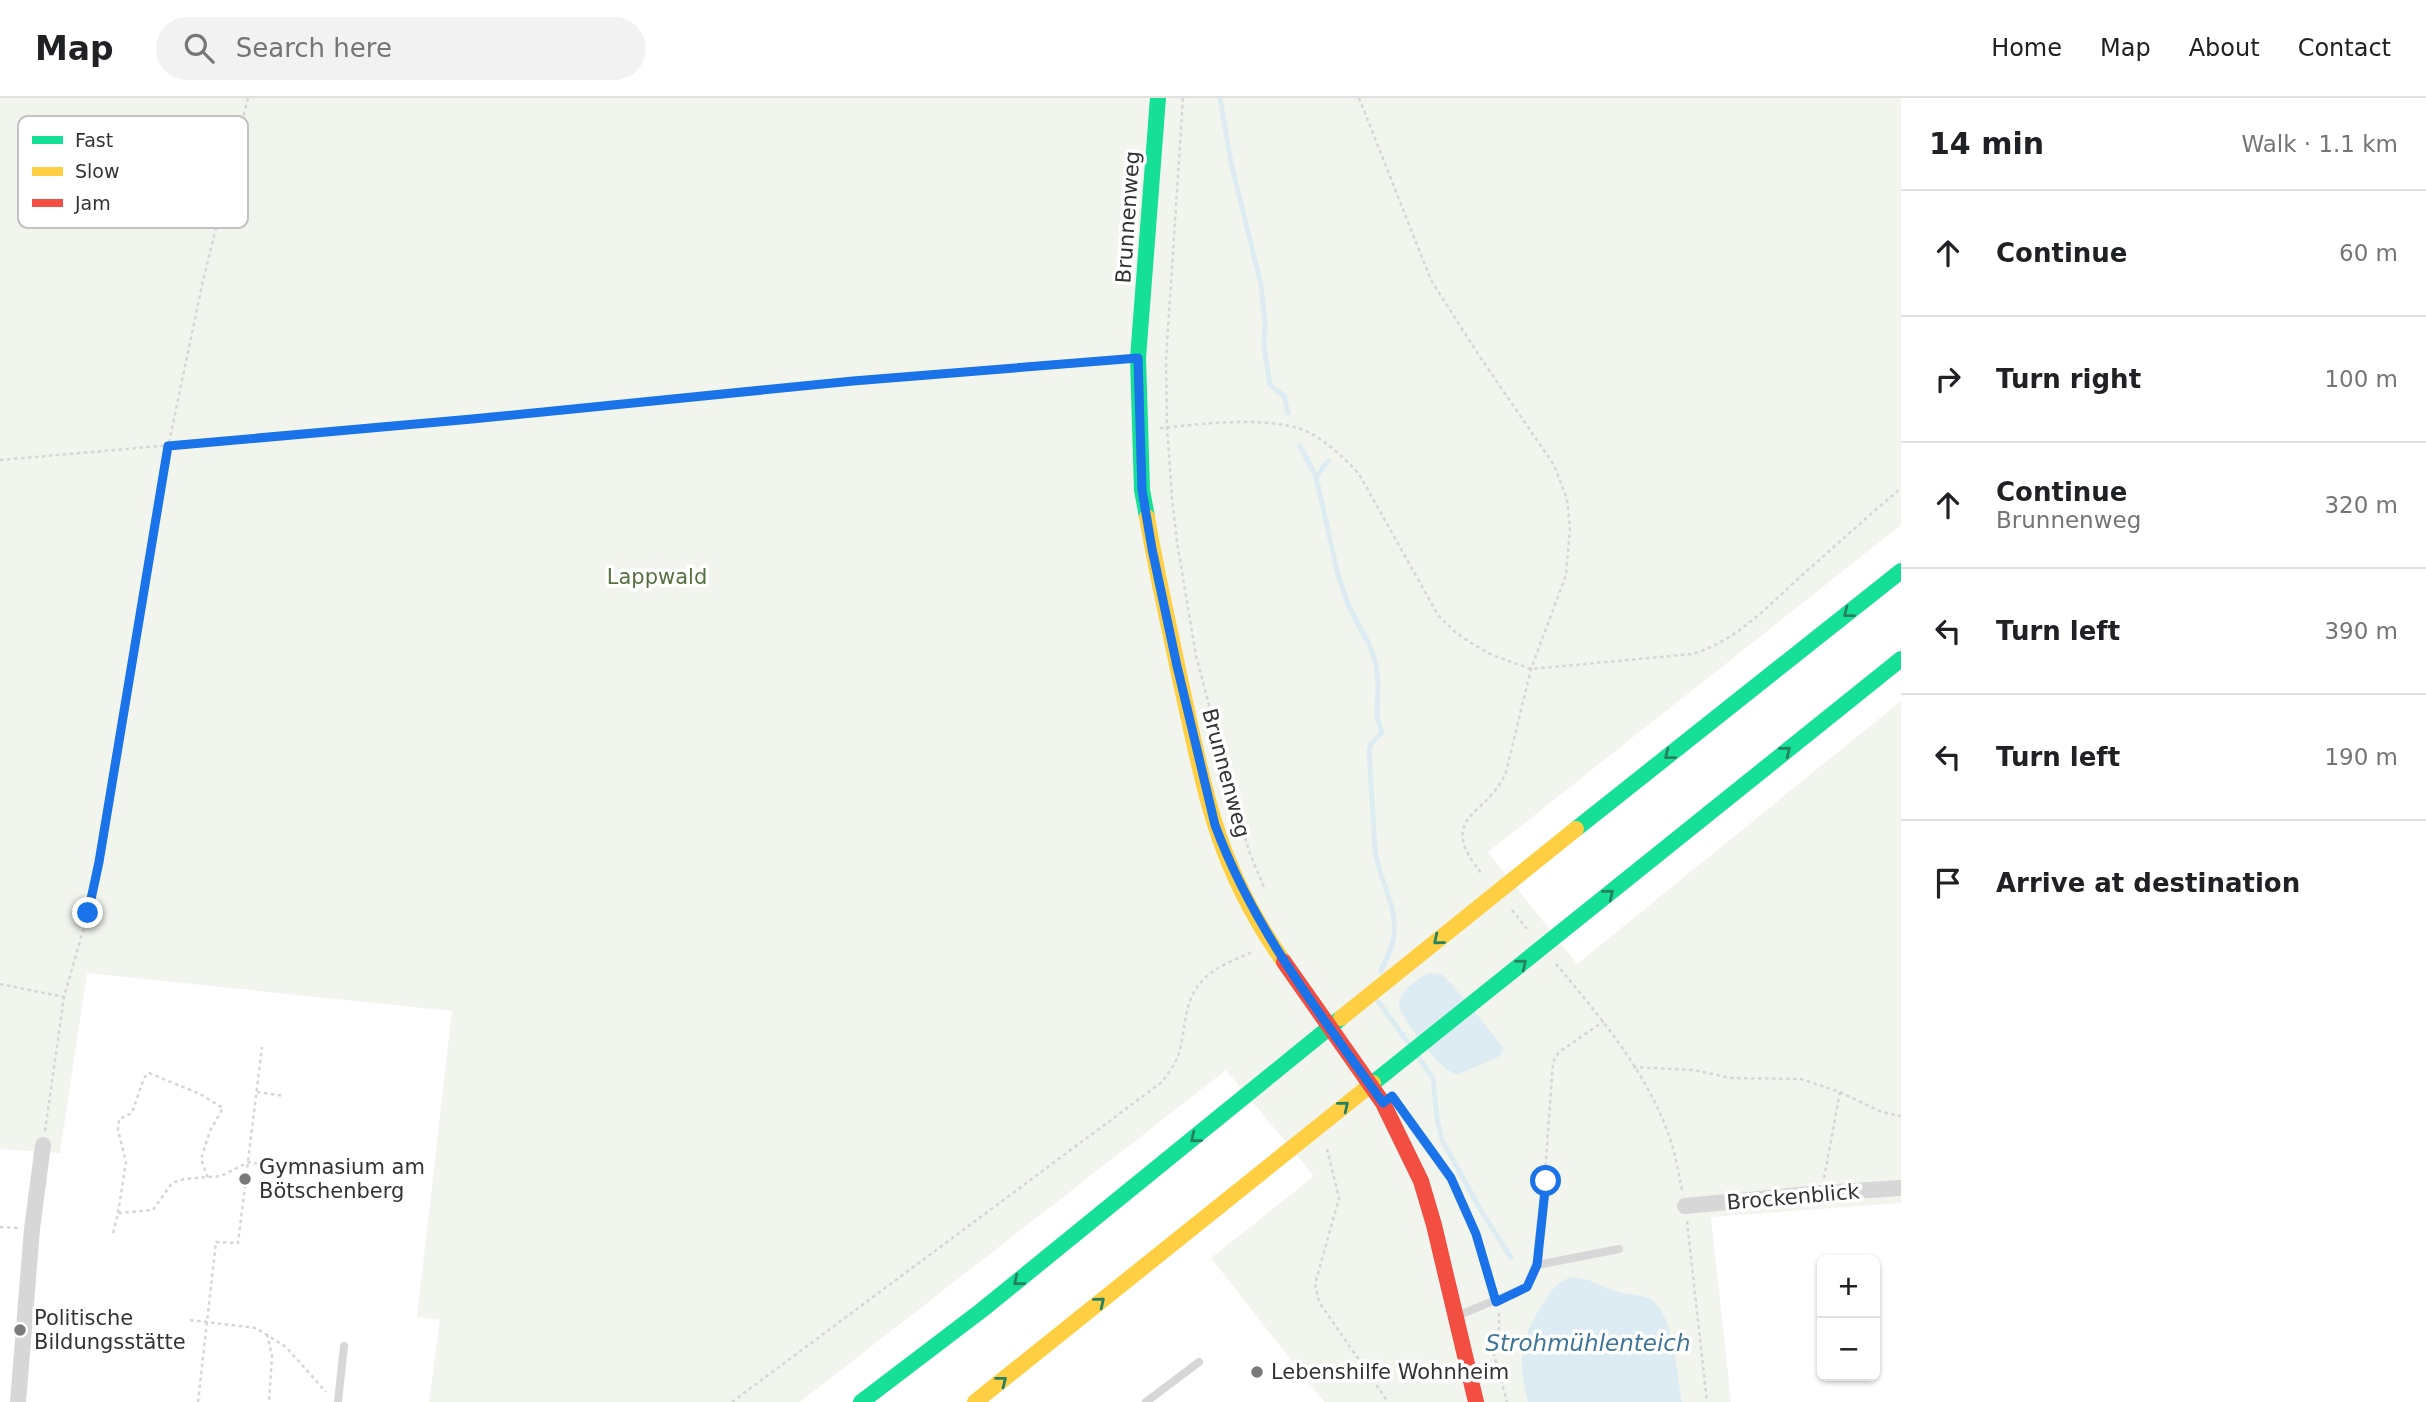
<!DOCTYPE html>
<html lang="en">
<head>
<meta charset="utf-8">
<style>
  :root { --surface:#fff; --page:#f2f2f2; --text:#202124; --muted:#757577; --line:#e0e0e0 }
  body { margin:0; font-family:"DejaVu Sans",sans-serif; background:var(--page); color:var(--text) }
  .controls { position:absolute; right:21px; bottom:21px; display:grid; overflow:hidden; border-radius:10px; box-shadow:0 2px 5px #0004 }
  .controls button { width:63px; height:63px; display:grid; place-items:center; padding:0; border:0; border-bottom:2px solid var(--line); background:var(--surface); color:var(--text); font:35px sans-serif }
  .stop { position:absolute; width:21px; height:21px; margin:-16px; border:5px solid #1a73e8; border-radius:50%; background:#fff }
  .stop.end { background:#1a73e8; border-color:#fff; box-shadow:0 2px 7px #0008 }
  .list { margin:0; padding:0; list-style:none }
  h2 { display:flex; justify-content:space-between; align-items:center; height:91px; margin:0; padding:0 28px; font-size:30px }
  h2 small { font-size:23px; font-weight:400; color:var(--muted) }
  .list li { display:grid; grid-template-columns:46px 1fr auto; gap:21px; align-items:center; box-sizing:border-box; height:126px; padding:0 28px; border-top:2px solid var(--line) }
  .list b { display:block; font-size:26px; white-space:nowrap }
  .list p { margin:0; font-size:23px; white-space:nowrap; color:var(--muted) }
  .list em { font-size:23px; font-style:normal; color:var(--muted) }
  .icon { flex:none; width:38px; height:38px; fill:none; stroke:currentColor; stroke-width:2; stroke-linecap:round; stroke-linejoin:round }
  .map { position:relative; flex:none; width:1901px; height:1304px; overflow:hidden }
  header { display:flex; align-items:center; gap:42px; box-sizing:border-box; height:98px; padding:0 35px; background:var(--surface); border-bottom:2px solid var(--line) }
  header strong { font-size:33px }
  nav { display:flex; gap:38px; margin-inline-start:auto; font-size:24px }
  .search { width:490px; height:63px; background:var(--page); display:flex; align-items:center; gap:18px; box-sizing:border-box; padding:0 24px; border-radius:38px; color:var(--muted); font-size:26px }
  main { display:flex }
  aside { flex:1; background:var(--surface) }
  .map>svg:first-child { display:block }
  .green { fill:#f1f5ed }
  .water { fill:#ddebf3 }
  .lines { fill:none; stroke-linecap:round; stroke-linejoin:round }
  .stream { stroke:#ddebf3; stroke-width:5 }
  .path { stroke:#d6d6d6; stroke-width:2.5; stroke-dasharray:3.5 3.5; stroke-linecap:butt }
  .lane { stroke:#d7d7d7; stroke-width:8 }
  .street { stroke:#d7d7d7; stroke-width:16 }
  .fast { stroke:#16e098; stroke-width:16 }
  .slow { stroke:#ffcf43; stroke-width:16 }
  .jam { stroke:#f24e42; stroke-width:16 }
  .oneway { stroke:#268160 }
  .route { stroke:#1a73e8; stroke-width:9 }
  .poi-dot { fill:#7a7a7a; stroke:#fff; stroke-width:2.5 }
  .labels { text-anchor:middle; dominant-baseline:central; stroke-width:7; stroke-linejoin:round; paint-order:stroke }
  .street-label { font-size:21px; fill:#333; stroke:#fff }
  .park-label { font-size:21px; fill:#56703f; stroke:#fff }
  .poi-label { font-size:21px; fill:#333; stroke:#fff; text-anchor:start }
  .water-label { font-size:23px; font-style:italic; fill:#3f7597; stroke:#fff }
  .key { fill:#fff; stroke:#c2c2c2; stroke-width:2 }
  .key-label { font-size:19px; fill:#333 }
</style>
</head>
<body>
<header>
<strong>Map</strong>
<div class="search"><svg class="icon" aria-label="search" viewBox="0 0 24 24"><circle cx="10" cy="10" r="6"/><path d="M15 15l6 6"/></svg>Search here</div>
<nav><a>Home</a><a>Map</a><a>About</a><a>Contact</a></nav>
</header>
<main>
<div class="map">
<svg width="1901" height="1304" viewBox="0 0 1901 1304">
  <rect width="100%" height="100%" fill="#fff"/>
  <path class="green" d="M0,0H1901V427L1488,754L1577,866L1901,603V1105L1711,1119L1731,1304H1324L1211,1160L1314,1078L1226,972L800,1304H429L440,1222L417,1219L452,913L87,875L60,1055L0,1051Z"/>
  <g class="water">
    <path d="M1429,875L1441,876L1451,885L1503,949L1502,955L1498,959L1456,977C1435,966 1410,931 1399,910C1399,892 1415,883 1429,875Z"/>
    <path d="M1572,1179C1594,1181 1600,1189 1618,1194C1629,1197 1641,1196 1650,1201C1674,1214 1677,1278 1682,1304H1528C1518,1266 1519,1242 1541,1209C1550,1195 1555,1184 1572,1179Z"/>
  </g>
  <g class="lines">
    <g class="stream">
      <path d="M1220,0L1231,64L1261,187L1265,224L1264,248L1270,287L1284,298L1288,315"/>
      <path d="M1300,348L1316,379L1338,477L1349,509L1369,546L1376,566L1378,584L1377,619L1382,634L1371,646L1369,651L1375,752C1378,781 1398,807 1394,837C1393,850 1385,862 1381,873"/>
      <path d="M1316,379L1328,363"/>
      <path d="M1378,903L1409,946"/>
      <path d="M1419,960L1433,980L1437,1021L1442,1042L1479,1109L1511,1160"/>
    </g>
    <g class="path">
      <path d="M1183,0L1166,262L1167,329L1172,400L1177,444L1196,558L1238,716L1250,756L1264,789"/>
      <path d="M1359,0L1431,182L1478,256L1554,367L1567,401L1570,431L1566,477L1531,571L1506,674C1488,719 1433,717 1483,777"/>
      <path d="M1160,330C1203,326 1251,319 1294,329C1317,334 1344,359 1359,376L1438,517L1454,533L1471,545L1492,557L1531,571L1692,556C1736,543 1767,509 1800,479C1834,449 1867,419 1901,390"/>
      <path d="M0,362C374,330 747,291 1121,262"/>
      <path d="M1512,812L1527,831"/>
      <path d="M1556,866C1598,916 1646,973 1668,1035C1675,1053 1678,1073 1682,1092"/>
      <path d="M0,886L64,899"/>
      <path d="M1633,969L1693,972L1731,980L1801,981L1840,994L1882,1014L1901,1018"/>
      <path d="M257,994L284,998"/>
      <path d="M45,1033L64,899L88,815L99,764L161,383L202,187L248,0"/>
      <path d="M1422,1040L1451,1080L1468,1116L1492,1191"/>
      <path d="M1327,1051L1339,1100L1315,1186L1319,1204L1388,1304"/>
      <path d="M1824,1080L1840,994"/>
      <path d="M118,1115L126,1064L118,1032L119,1021L132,1015L144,980L149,975L200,996L223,1010L210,1033L201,1061L208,1080"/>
      <path d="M1687,1123L1707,1304"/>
      <path d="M0,1129L18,1130"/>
      <path d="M113,1135L118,1115L153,1112L172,1085L184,1081L221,1078L249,1064L268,1068"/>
      <path d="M1540,1145L1553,964L1559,954L1604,923"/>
      <path d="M1499,1215V1231L1491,1246L1507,1304"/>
      <path d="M190,1222L256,1230L286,1249L326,1294"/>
      <path d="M267,1236L272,1258L269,1304"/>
      <path d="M198,1304L216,1144L238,1145L262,949"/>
      <path d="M732,1304L1162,984C1167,977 1173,969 1177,961C1187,935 1181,906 1202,883C1214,869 1237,861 1254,853"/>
    </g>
    <g class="lane">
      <path d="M1537,1167L1619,1151"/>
      <path d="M1457,1218L1527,1189L1539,1158"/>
      <path d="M338,1304L344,1248"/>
      <path d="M1146,1304L1199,1264"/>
    </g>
    <g class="street">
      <path d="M1685,1108L1821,1095L1901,1090"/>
      <path d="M18,1304L32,1131L43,1047"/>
    </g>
    <g class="fast">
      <path d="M1147,419L1142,392L1138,260L1158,0"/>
      <path d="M1576,731L1901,473"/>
      <path d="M1373,985L1901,561"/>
      <path d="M861,1304L982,1212L1341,920"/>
    </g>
    <g class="slow">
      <path d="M1147,419C1156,473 1169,527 1180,581C1191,629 1200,679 1215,726C1230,774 1255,823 1284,864"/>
      <path d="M1341,920L1576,731"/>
      <path d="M975,1304L1373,985"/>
    </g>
    <path class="jam" d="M1284,864L1383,1005L1421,1083L1434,1127L1476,1304"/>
  </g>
  <defs><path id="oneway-chevron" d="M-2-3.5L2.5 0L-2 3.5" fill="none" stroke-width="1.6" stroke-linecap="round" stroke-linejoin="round" transform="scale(1.75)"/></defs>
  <g class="oneway">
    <use href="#oneway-chevron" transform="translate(1848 515) rotate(142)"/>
    <use href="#oneway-chevron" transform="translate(1786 653) rotate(-39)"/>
    <use href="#oneway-chevron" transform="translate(1669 657) rotate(142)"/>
    <use href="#oneway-chevron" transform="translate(1609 796) rotate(-39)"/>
    <use href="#oneway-chevron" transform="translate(1438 842) rotate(141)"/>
    <use href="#oneway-chevron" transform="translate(1522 866) rotate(-39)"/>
    <use href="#oneway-chevron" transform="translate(1344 1008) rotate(-39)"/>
    <use href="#oneway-chevron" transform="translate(1195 1040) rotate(141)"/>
    <use href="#oneway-chevron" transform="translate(1018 1183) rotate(141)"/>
    <use href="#oneway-chevron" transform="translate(1100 1204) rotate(-39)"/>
    <use href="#oneway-chevron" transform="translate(1002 1283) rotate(-38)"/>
  </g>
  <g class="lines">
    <path class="route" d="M88,815L99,764L168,348L472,321L853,283L1138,260L1142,392L1152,451L1177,568L1215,727C1253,830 1320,916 1383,1005L1392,998L1451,1080L1476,1136L1496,1204L1527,1189L1537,1167L1546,1083"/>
  </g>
  <g class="poi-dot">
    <circle cx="245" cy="1081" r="7"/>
    <circle cx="20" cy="1232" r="7"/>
    <circle cx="1257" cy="1274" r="7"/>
  </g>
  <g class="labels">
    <g class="street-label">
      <text transform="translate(1128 119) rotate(-86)">Brunnenweg</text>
      <text transform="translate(1226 675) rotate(75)">Brunnenweg</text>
      <text transform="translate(1793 1099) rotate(-5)">Brockenblick</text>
    </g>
    <g class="park-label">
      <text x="657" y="479">Lappwald</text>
    </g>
    <g class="poi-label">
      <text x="259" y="1069">Gymnasium am<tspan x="259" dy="24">Bötschenberg</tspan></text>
      <text x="34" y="1220">Politische<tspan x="34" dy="24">Bildungsstätte</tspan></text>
      <text x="1271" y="1274">Lebenshilfe Wohnheim</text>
    </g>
    <g class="water-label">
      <text x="1588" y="1245">Strohmühlenteich</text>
    </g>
  </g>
  <rect x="18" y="18" width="230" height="112" rx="10" class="key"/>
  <rect x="32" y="38" width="31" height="8" fill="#16e098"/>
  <rect x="32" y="69" width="31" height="9" fill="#ffcf43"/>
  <rect x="32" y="101" width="31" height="8" fill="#f24e42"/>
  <g class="key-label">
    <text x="75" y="49">Fast</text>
    <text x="75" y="80">Slow</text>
    <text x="75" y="112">Jam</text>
  </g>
</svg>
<div class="controls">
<button>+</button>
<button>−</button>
</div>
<div class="stop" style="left:1546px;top:1083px"></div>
<div class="stop end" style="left:88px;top:815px"></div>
</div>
<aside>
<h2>14 min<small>Walk · 1.1 km</small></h2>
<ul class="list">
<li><svg class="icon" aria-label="ahead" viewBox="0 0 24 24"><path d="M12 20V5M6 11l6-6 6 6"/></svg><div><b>Continue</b></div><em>60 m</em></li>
<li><svg class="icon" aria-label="right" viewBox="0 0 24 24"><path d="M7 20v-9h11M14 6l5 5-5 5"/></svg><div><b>Turn right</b></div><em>100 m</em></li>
<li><svg class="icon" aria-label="ahead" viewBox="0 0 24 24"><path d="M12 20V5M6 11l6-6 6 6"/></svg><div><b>Continue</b><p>Brunnenweg</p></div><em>320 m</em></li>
<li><svg class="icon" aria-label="left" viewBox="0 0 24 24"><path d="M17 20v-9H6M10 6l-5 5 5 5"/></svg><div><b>Turn left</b></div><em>390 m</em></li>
<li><svg class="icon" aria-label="left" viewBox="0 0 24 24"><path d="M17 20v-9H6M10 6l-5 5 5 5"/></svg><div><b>Turn left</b></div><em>190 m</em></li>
<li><svg class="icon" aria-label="arrive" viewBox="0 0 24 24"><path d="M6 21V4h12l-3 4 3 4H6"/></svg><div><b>Arrive at destination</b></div></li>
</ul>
</aside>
</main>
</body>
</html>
